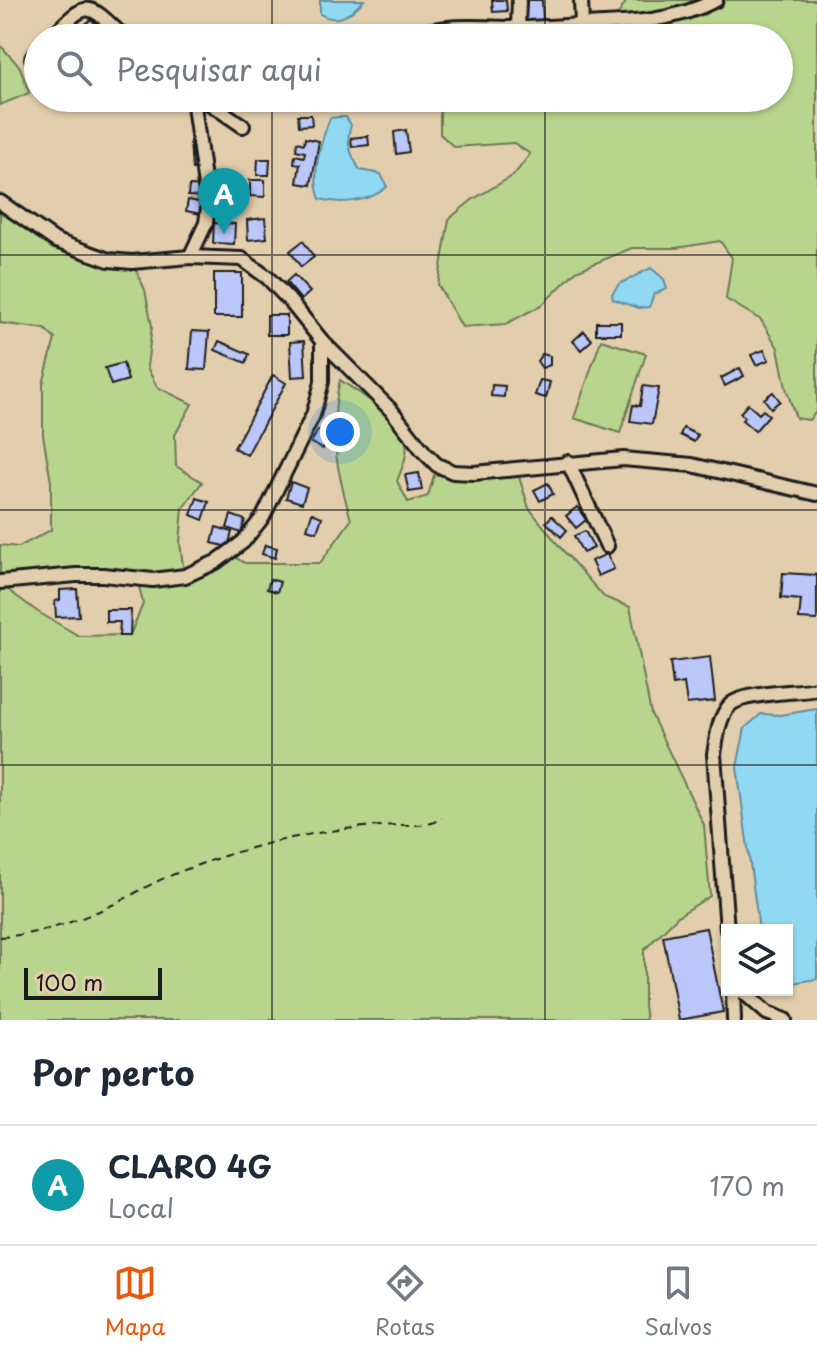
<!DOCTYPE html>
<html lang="pt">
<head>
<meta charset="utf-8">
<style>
  :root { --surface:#fff; --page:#f6f6f7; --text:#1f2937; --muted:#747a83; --line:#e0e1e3; --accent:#ea580c }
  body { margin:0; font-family:"Playpen Sans",sans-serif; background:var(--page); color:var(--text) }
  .controls { position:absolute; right:24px; bottom:24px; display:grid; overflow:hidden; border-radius:0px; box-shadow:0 2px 6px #0004 }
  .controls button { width:72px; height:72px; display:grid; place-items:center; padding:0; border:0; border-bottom:2px solid var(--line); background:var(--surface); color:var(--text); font:40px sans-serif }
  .scale { position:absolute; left:24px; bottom:20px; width:138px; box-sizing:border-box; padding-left:8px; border:4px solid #1c1c1c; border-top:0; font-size:22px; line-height:28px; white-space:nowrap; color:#1c1c1c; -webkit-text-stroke:6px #e2cead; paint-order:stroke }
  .you { position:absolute; left:340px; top:432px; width:28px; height:28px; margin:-20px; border:6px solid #fff; border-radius:50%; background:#1a73e8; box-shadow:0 0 0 12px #1a73e833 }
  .badge { display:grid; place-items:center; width:52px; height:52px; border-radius:50%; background:var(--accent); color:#fff; font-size:26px; font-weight:700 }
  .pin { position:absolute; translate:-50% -66px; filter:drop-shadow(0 2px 4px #0008) }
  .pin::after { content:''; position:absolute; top:42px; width:28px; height:24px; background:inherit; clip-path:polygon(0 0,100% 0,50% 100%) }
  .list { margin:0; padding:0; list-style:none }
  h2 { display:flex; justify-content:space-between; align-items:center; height:104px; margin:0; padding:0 32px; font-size:34px }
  h2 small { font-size:26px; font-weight:400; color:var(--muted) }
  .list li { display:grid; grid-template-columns:52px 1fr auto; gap:24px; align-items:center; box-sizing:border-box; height:120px; padding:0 32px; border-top:2px solid var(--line) }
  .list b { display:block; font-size:30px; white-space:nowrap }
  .list p { margin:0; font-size:26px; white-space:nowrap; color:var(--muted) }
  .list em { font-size:26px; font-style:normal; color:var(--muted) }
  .icon { flex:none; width:44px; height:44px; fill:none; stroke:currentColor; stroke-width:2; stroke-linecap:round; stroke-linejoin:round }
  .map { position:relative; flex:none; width:817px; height:1020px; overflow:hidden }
  .search { position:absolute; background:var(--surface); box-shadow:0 2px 6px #0004; left:24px; right:24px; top:24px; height:88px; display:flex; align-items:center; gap:20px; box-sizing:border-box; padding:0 28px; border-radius:44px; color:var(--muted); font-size:30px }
  .sheet { height:224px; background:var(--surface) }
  nav { display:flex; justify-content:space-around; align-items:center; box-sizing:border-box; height:112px; border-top:2px solid var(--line); background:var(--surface); font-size:22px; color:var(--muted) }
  nav a { display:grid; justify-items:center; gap:4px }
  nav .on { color:var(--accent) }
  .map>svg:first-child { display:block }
  .green { fill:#b8d58d; stroke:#6a7854; stroke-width:2 }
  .water { fill:#91d9f2; stroke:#628d9c; stroke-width:2 }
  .building { fill:#bbc7f8; stroke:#1c1c1c; stroke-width:2 }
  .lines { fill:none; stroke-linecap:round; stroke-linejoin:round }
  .minor-casing { stroke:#1c1c1c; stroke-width:18 }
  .path { stroke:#1c1c1c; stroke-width:2; stroke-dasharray:8 6; stroke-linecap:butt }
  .minor { stroke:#e2cead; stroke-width:12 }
  .grid { fill:none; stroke:#1c1c1c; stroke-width:2; stroke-opacity:0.55 }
</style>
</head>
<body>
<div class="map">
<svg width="817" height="1020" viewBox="0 0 817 1020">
  <rect width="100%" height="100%" fill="#e2cead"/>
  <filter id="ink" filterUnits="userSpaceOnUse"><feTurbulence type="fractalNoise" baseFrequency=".0125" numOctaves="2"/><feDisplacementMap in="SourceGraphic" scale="16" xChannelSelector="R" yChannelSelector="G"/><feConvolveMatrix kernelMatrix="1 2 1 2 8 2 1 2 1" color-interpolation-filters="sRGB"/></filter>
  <g filter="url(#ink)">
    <g class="green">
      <path d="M627,0H817V411L809,420L796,418L786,388L778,348L761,320L726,299L732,258L720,241L676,248H632L576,271L542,305L506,324L462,327L438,285L449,219L472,200L514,175L530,154L514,143L454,147L440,134V110L445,98H652L665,106C692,93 707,100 735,107L753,98H779V38L654,36L611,26Z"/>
      <path d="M0,45L20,67L29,93L0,105Z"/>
      <path d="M0,205L54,244L134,265L145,290L152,326L147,367L157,387L192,404L175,435L176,466L202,482L183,508L180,543L184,573L224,551L245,563H320L351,520C337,471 328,432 340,380C359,393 398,416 405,438C410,452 402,468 397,481L408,502L428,496L434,475L518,474L529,508L560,547L604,597L630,607L651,714L704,825L710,896L678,916L644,950V1006L646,1020H0V584L38,612L79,636L130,635L143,604L137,577H0V545L19,547L51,530V482L43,435V384L55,339L45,329L0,323Z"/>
      <path d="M601,340L646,354L620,433L574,418Z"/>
    </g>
    <g class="water">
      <path d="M320,0H364C351,14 338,25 320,14Z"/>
      <path d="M338,117H346L351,125C345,142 351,155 360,170L381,174L387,187C369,202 342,205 320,199C310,175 321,141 330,118Z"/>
      <path d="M651,268L664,279L667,289L654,294L649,307L638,308L613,299L612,294L619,284Z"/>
      <path d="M817,709V979L787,984V930H759L737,767L745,728L761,714L780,715Z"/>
    </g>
    <g class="building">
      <path d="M492,0H506L507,11L493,12Z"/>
      <path d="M527,0H542L543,22L525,23Z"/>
      <path d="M91,19L104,32L98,38H71Z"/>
      <path d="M276,29L290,30L289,38H275Z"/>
      <path d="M298,115H311L312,125L299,126Z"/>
      <path d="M406,130L409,152L396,154L394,132Z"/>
      <path d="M368,136L369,145L352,147L351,138Z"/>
      <path d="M305,138L319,141L311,185L297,183L300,164L294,163L295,155L304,157L305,152L296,150L297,142L304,144Z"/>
      <path d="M197,140L198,168L192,169L190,141Z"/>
      <path d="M258,159H270L269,175H257Z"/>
      <path d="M250,180H265V197L250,196Z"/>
      <path d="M189,186L204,187L203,197L188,196Z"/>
      <path d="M188,200L204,203L201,214L186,211Z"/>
      <path d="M265,218L267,238L248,240L247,220Z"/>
      <path d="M214,223L235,224L234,244L213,243Z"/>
      <path d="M303,241L314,257L301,267L290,251Z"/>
      <rect x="214" y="273" width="28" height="44"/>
      <path d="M294,275L310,292L301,300L286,282Z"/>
      <rect x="267" y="315" width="20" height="20"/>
      <rect x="596" y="322" width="25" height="12"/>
      <path d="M192,331L209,332L206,370L189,369Z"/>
      <path d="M584,331L592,340L581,350L573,341Z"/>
      <path d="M219,341L249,354L246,363L215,350Z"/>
      <path d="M304,341L306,376L292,377L290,342Z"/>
      <path d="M764,350L769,360L756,365L751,355Z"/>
      <path d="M542,354L550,356V365L542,368L537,361Z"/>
      <path d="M123,363L128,380L111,385L105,368Z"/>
      <path d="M740,368L744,376L725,386L721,378Z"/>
      <path d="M273,375L286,383L247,455L234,448Z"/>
      <path d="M540,380L550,382L546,398L535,395Z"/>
      <path d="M492,385L505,386L504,397L491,396Z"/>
      <path d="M643,386L659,388L652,424L630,421L633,405L640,406Z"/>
      <path d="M773,392L780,401L771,408L764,399Z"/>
      <path d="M748,404L759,414L763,410L769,415L755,431L742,420L745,417L740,413Z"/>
      <path d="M683,428L698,435L694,442L680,435Z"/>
      <path d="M318,430L329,436L323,449L311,443Z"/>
      <path d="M419,473L422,490L409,492L405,475Z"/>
      <path d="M291,482L307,488L302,503L286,498Z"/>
      <path d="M548,483L553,494L540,501L534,490Z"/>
      <path d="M197,498L209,502L203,520L191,515Z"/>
      <path d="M577,507L586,520L576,528L566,516Z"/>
      <path d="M312,513L322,517L317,532L307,529Z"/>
      <path d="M231,515L245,520L241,533L227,528Z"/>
      <path d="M552,516L567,530L561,537L546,522Z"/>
      <path d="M216,527L232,532L228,547L212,543Z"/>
      <path d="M585,531L594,548L583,553L574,536Z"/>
      <path d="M265,545L277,548L275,558L262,554Z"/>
      <path d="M607,554L614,569L598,576L591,561Z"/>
      <path d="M783,573L817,575V620L799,619L801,600L781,598Z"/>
      <path d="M270,579L280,582L277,592L267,589Z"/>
      <path d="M77,589L79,616L56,617L55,601L60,600V590Z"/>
      <path d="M106,610H131L130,636H119L120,622H106Z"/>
      <path d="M710,657L715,701L687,704L684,683L673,685L670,662Z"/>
      <path d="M706,928L723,1012L679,1020L663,936Z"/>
    </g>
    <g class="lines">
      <defs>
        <g id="minor">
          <path d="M581,0L582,25"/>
          <path d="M518,28L519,0"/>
          <path d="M415,34C455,23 480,28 520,28C541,28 562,26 583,25C630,23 673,22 716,0"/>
          <path d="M50,38C89,0 85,0 125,38"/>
          <path d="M32,58L38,51"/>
          <path d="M202,98L243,126"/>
          <path d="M0,202L56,241L109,260L132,262L190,257L242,259L268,278L289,300L322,341L391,410L424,452L437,465L453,472L474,473L623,459L692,465L817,494"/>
          <path d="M190,257L206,223L208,208L193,98"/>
          <path d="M568,462L607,546"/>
          <path d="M0,582L76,575H103L153,580L185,576L216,562L243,542L263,517L313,415L322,382V341"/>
          <path d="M727,930L714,754C717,738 718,718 730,705C743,692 797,693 817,689"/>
          <path d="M733,990L734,1020"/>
          <path d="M741,990L767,1013L785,1020"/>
        </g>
      </defs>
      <use href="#minor" class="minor-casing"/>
      <path class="path" d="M0,937C37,935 79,921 112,905C131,896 148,885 167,877C247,844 332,824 419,825L432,823L442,818"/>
      <use href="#minor" class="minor"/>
    </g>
  </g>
  <path class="grid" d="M272,0V38M545,0V38M272,98V1020M545,98V1020M0,255H817M0,510H817M0,765H817"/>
</svg>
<div class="controls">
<button><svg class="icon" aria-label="layers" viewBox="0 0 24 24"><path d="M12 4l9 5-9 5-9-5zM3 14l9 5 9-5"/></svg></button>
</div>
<div class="scale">100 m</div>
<div class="you"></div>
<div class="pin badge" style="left:224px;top:234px;background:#0f9aa8">A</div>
<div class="search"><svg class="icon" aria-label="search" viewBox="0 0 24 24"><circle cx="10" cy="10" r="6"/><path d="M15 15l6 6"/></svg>Pesquisar aqui</div>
</div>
<section class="sheet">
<h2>Por perto<small></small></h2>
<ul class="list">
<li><span class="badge" style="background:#0f9aa8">A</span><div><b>CLARO 4G</b><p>Local</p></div><em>170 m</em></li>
</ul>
</section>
<nav>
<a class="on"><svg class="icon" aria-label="map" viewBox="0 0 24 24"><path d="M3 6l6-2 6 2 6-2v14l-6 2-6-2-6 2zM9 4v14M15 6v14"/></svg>Mapa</a>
<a><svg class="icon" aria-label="directions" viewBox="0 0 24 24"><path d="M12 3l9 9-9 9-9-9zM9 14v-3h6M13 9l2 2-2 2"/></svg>Rotas</a>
<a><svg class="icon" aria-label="saved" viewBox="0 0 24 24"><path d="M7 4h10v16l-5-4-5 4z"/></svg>Salvos</a>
</nav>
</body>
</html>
